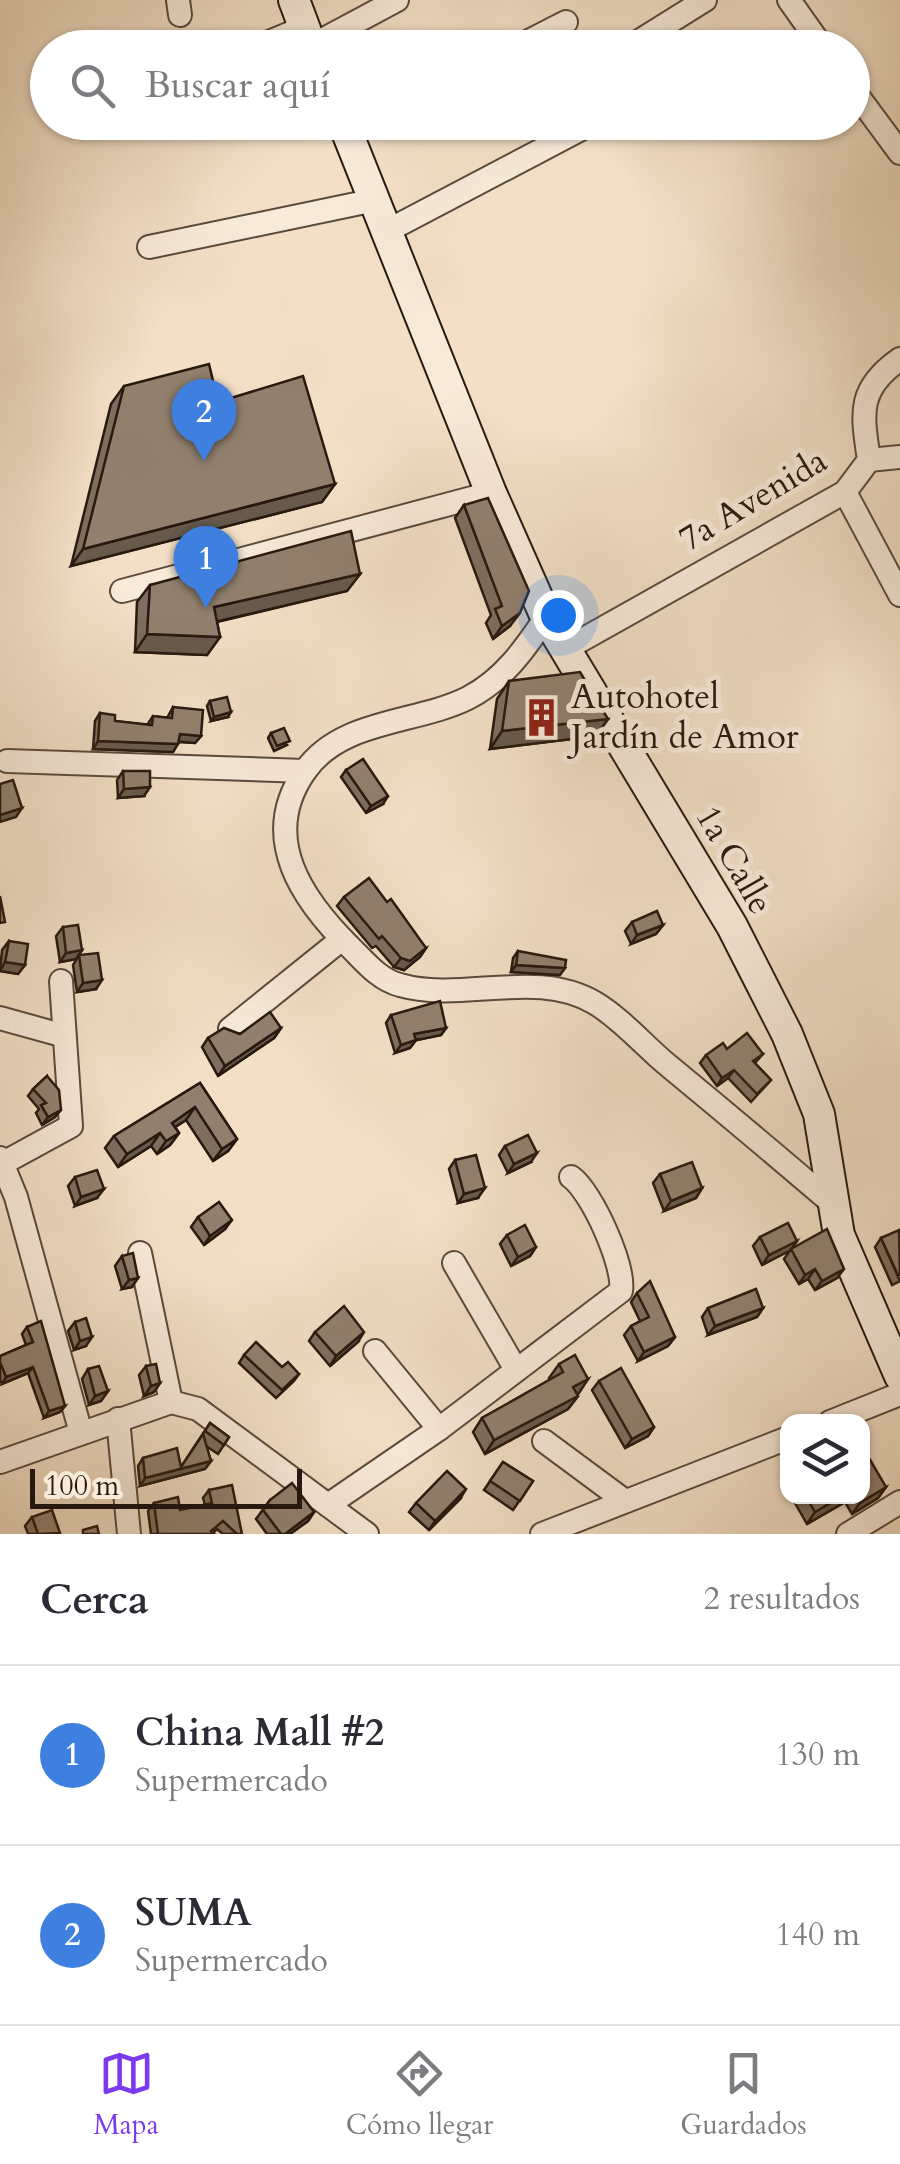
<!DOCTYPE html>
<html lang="es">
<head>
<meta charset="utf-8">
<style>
  :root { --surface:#fff; --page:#f2f2f3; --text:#2b2b33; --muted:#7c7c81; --line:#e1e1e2; --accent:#7c3aed }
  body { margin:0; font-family:Cardo,serif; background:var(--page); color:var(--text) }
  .controls { position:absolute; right:30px; bottom:30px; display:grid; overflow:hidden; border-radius:20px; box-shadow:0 2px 8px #0004 }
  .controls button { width:90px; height:90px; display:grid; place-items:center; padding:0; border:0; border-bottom:2px solid var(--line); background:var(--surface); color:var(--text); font:50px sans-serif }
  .scale { position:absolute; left:30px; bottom:25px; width:272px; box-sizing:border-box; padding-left:10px; border:5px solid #281910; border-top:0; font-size:28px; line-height:35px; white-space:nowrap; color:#281910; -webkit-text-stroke:8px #f7ead9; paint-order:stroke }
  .you { position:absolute; left:558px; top:615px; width:35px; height:35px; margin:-25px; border:8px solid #fff; border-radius:50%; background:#1a73e8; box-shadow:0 0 0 15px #1a73e833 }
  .badge { display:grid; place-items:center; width:65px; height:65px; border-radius:50%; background:var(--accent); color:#fff; font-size:32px; font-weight:700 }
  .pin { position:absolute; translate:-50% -82px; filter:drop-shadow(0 2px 5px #0008) }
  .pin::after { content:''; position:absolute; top:52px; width:35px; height:30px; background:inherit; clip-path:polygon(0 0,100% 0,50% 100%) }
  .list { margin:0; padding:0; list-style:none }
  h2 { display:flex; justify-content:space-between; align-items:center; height:130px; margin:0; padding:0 40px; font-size:42px }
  h2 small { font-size:32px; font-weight:400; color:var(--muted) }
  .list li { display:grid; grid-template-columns:65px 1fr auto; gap:30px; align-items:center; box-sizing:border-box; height:180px; padding:0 40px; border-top:2px solid var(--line) }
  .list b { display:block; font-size:38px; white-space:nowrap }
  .list p { margin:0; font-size:32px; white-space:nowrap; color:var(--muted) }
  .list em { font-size:32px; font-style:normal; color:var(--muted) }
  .icon { flex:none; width:55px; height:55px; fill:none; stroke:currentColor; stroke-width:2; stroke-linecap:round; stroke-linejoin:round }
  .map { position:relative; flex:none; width:900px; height:1534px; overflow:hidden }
  .search { position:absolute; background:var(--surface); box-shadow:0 2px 8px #0004; left:30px; right:30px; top:30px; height:110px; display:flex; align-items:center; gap:25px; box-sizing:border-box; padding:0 35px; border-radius:55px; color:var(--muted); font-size:38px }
  .sheet { height:490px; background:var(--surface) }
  nav { display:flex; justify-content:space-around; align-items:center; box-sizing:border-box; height:140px; border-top:2px solid var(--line); background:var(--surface); font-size:28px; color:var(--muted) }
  nav a { display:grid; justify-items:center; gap:5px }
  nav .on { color:var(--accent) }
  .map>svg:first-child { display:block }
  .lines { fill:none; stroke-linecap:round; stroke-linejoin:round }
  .street-casing { stroke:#5a4a3d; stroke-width:26 }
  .secondary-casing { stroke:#281910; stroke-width:34 }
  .street { stroke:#f7ead9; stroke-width:22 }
  .secondary { stroke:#f7ead9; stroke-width:30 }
  .wall { fill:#7d6e5f; stroke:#281910; stroke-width:2.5 }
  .shaded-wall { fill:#665a4d; stroke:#281910; stroke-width:2.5 }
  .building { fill:#91806e; stroke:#281910; stroke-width:2.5 }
  .labels { text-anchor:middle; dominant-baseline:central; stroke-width:10; stroke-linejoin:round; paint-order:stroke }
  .street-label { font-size:35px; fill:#281910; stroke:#f7ead9 }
  .poi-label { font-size:35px; fill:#281910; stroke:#f7ead9; text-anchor:start }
</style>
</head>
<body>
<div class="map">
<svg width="900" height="1534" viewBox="0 0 900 1534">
  <rect width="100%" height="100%" fill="#f2dfc5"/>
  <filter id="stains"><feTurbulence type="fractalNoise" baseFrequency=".002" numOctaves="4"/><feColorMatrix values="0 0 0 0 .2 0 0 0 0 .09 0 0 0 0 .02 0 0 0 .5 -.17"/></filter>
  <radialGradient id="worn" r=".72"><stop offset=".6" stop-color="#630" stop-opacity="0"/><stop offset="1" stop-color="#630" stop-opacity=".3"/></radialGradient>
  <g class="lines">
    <defs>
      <g id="street">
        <path d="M178,0L180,15"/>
        <path d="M789,0L823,48"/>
        <path d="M311,46L397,0"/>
        <path d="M255,48L305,27"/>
        <path d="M515,48L566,22"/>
        <path d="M628,48L705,0"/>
        <path d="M852,88L900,153"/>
        <path d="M389,230L585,127"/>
        <path d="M149,247L375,200"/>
        <path d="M869,460L900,457"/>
        <path d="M845,492L900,595"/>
        <path d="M122,591L491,493"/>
        <path d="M546,617C525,649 503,680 468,698C416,724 341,719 305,771C258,838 303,901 352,949C366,963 380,980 400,985C462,1003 536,968 595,1003C620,1018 642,1043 664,1062C721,1109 777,1156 833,1204"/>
        <path d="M564,650L845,492L869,460C862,413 857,389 900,359"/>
        <path d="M7,761L305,771"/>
        <path d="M0,1018L61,1035"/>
        <path d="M230,1029L342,939"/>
        <path d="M0,1158L16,1197L81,1433"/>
        <path d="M5,1162L71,1126L61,981"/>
        <path d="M140,1253L171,1402"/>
        <path d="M454,1263L515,1368"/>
        <path d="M375,1351L439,1429"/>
        <path d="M118,1419L129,1534"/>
        <path d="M830,1422L900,1394"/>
        <path d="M544,1441L625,1501"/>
        <path d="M0,1462L171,1402L198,1409L367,1534"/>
        <path d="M328,1505L439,1429L621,1291C625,1266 592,1192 571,1177"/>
        <path d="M542,1534L788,1438"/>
        <path d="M848,1534L900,1502"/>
      </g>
      <g id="secondary">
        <path d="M294,0L312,48"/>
        <path d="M343,122L491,493L546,617L732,926L787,1034L819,1114L839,1235L900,1376"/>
      </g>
    </defs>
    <use href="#street" class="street-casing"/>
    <use href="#secondary" class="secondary-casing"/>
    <use href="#street" class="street"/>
    <use href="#secondary" class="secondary"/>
  </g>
  <g class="wall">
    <path d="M124,386L218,402L335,484L322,502L71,566L111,404Z"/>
    <path d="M464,505L510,626L493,639L486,623L491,615L455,518Z"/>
    <path d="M360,574L347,591L217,622L220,637L207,655L135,652L137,602L150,585Z"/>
    <path d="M509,681L608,719L596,736L490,749L497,699Z"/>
    <path d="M210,701L228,717L211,721L207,706Z"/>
    <path d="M173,707L201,736L195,743L178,742L173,752L93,749L95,721L100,713L115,721L147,725L153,716L167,718Z"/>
    <path d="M271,733L287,745L274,751L268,738Z"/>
    <path d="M346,770L383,804L366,813L341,777Z"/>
    <path d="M123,771L144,796L118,798L117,780Z"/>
    <path d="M344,897L387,902L426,948L420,957L404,970L394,967L376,946L372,948L337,906Z"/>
    <path d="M632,922L663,925L656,934L631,944L625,931Z"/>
    <path d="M63,927L82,950L76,959L60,962L56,936Z"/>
    <path d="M9,941L25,965L18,974L0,971L2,950Z"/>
    <path d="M518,951L560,975L511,972L513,958Z"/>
    <path d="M79,955L96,989L77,992L73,965Z"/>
    <path d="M391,1015L446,1028L441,1035L416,1040L410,1048L395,1053L386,1023Z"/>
    <path d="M281,1028L274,1038L218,1076L202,1047L208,1038Z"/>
    <path d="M727,1049L763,1054L755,1063L771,1080L751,1102L728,1078L717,1086L700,1063L706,1055Z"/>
    <path d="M47,1076L55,1117L42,1125L36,1113L39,1109L28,1096L33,1089Z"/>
    <path d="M200,1083L237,1139L228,1151L213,1161L186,1120L175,1127L179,1133L170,1145L157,1154L151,1146L118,1167L105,1148L114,1136Z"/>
    <path d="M505,1146L531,1162L508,1173L499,1155Z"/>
    <path d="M455,1160L478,1198L458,1203L449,1169Z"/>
    <path d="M660,1174L702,1188L696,1198L664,1211L653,1183Z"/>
    <path d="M75,1177L97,1198L75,1206L68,1186Z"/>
    <path d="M198,1217L225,1229L204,1245L191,1227Z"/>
    <path d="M507,1235L536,1247L530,1256L511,1266L500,1244Z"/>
    <path d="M760,1237L792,1249L837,1278L815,1290L808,1279L799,1284L784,1259L790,1250L762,1265L753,1246Z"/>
    <path d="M881,1238L900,1281L892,1285L875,1247Z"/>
    <path d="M122,1256L132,1287L122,1289L115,1266Z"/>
    <path d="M637,1293L675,1337L668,1346L638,1361L624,1335L631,1326L640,1321L631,1302Z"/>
    <path d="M708,1308H763L757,1317L708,1335L702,1317Z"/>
    <path d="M75,1322L86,1346L74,1350L68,1331Z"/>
    <path d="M27,1327L65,1406L60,1412L44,1418L28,1373L2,1384L0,1380V1356L26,1345L22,1334Z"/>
    <path d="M315,1332L358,1342L330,1366L309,1341Z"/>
    <path d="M244,1355L282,1367L299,1374L294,1381L276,1398L239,1363Z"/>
    <path d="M559,1364L588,1379L577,1394L578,1396L568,1409L485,1454L473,1432L482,1418L551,1380L549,1378Z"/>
    <path d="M146,1366L160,1383L154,1392L144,1396L139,1375Z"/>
    <path d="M88,1369L108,1391L101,1401L89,1405L82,1379Z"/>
    <path d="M599,1381L654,1427L648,1436L625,1448L592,1390Z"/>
    <path d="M210,1423L229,1437L218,1454L206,1446L211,1461L205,1469L140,1486L138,1466L143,1458L181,1467Z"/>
    <path d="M503,1462L533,1481L513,1510L484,1490Z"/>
    <path d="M886,1487L878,1498L852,1514L845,1502L807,1524L791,1496H862Z"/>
    <path d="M209,1490L237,1534H223L217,1529L213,1533L214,1534H151L148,1511L154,1503L180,1510L205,1505L203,1498Z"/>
    <path d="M460,1499L429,1530L409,1512L416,1503Z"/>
    <path d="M270,1500L314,1512L308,1521L290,1534H267L256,1519Z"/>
    <path d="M32,1517L59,1534H28L25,1526Z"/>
  </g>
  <g class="shaded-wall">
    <path d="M335,484L322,502L71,566L83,549Z"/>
    <path d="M360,574L347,591L202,625L214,607Z"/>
    <path d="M520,613L510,626L493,639L502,626Z"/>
    <path d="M147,634L220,637L207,655L135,652Z"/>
    <path d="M231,712L228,717L211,721L214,717Z"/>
    <path d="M608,719L596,736L490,749L502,731Z"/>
    <path d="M180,734L201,736L195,743L174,741Z"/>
    <path d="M98,741L178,744L173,752L93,749Z"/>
    <path d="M150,787L144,796L118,798L124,789Z"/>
    <path d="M388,796L383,804L366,813L371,806Z"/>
    <path d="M22,808L16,817L0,822V815Z"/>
    <path d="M663,925L656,934L631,944L637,935Z"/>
    <path d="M426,948L420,957L404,970L394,967L401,958Z"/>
    <path d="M82,950L76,959L60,962L66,953Z"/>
    <path d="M5,962L25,965L18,974L0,971Z"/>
    <path d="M516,965L565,968L560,975L511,972Z"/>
    <path d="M102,980L96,989L77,992L83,983Z"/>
    <path d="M281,1028L274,1038L218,1076L225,1066Z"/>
    <path d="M446,1028L441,1035L408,1042L414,1034Z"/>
    <path d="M416,1040L410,1048L395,1053L401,1045Z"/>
    <path d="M734,1070L728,1078L717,1086L722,1078Z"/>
    <path d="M195,1107L186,1120L163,1135L172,1123Z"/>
    <path d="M61,1110L55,1117L42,1125L48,1117Z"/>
    <path d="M160,1133L151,1146L118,1167L127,1154Z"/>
    <path d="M179,1133L170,1145L157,1154L166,1141Z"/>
    <path d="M237,1139L228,1151L213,1161L222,1149Z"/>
    <path d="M537,1153L531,1162L508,1173L514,1164Z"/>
    <path d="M485,1188L478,1198L458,1203L464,1194Z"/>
    <path d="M702,1188L696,1198L664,1211L671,1201Z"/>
    <path d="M104,1189L97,1198L75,1206L81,1197Z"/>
    <path d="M232,1220L225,1229L204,1245L210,1236Z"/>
    <path d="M797,1241L791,1250L762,1265L769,1255Z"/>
    <path d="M536,1247L530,1256L511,1266L518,1257Z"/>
    <path d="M815,1269L808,1279L799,1284L805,1275Z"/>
    <path d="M844,1269L837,1278L815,1290L822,1281Z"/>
    <path d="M138,1278L132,1287L122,1289L129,1280Z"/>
    <path d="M763,1308L757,1317L708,1335L715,1326Z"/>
    <path d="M364,1332L358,1342L330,1366L336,1356Z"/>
    <path d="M92,1337L86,1346L74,1350L80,1341Z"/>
    <path d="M675,1337L668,1346L638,1361L644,1352Z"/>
    <path d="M33,1367L28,1373L2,1384L6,1377Z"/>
    <path d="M588,1379L579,1393L564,1401L573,1387Z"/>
    <path d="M160,1383L154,1392L144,1396L151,1386Z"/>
    <path d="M108,1391L101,1401L89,1405L95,1396Z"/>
    <path d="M578,1396L568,1409L485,1454L494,1440Z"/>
    <path d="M65,1406L60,1412L44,1418L49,1411Z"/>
    <path d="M654,1427L648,1436L625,1448L632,1439Z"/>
    <path d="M211,1461L205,1469L140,1486L145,1478Z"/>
    <path d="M886,1487L878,1498L852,1514L860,1503Z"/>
    <path d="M466,1489L460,1499L429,1530L435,1521Z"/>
    <path d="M842,1496H848L845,1502L807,1524L815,1512Z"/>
    <path d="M314,1512L308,1521L290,1534H285Z"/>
  </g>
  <g class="building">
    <path d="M209,364L218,402L303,376L335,484L83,549L124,386Z"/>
    <path d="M488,498L529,591L520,613L502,626L495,609L502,606L464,505Z"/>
    <path d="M351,531L360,574L214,607L220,637L147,634L150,585Z"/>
    <path d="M580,672L608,719L502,731L509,681Z"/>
    <path d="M227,697L231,712L214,717L210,701Z"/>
    <path d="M173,707L203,710L201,736L180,734L178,744L98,741L100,713L115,715V721L152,725L153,716L172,718Z"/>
    <path d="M284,728L290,741L277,746L271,733Z"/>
    <path d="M363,759L388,796L371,806L346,770Z"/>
    <path d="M123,771H150V787L124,789Z"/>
    <path d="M13,780L22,808L0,815V784Z"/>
    <path d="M369,878L387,902L391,899L426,948L410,961L401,958L382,936L379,939L344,897Z"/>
    <path d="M0,896L5,922L0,923Z"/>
    <path d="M657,911L663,925L637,935L632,922Z"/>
    <path d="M78,925L82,950L66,953L63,927Z"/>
    <path d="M9,941L28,944L25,965L5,962Z"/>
    <path d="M518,951L566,960L565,968L516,965Z"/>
    <path d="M98,953L102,980L83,983L79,955Z"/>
    <path d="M440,1001L446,1028L414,1034L416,1040L401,1045L391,1015Z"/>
    <path d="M270,1012L281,1028L225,1066L208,1038L224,1028L240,1034Z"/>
    <path d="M747,1033L763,1054L753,1061L771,1080L757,1094L734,1070L722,1078L706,1055L723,1043L727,1049Z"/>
    <path d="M47,1076L59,1090L61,1110L48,1117L41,1105L46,1103L33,1089Z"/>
    <path d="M200,1083L237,1139L222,1149L195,1107L172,1123L179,1133L166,1141L160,1133L127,1154L114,1136Z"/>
    <path d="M528,1135L537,1153L514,1164L505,1146Z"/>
    <path d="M476,1155L485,1188L464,1194L455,1160Z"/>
    <path d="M692,1162L702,1188L671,1201L660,1174Z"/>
    <path d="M97,1170L104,1189L81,1197L75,1177Z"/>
    <path d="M219,1202L232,1220L210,1236L198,1217Z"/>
    <path d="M788,1223L797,1241L769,1255L760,1237Z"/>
    <path d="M525,1225L536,1247L518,1257L507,1235Z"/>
    <path d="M827,1229L844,1269L822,1281L815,1269L805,1275L791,1249Z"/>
    <path d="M899,1230L900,1275H898L881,1238Z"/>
    <path d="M133,1253L138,1278L129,1280L122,1256Z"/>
    <path d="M650,1281L675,1337L644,1352L631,1326L649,1317L637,1293Z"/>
    <path d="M756,1289L763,1308L715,1326L708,1308Z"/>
    <path d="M344,1306L364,1332L336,1356L315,1332Z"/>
    <path d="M86,1318L92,1337L80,1341L75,1322Z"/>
    <path d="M41,1321L65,1406L49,1411L33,1367L6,1377L0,1362V1356L33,1342L27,1327Z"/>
    <path d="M256,1342L282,1367L288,1362L299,1374L282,1390L244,1355Z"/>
    <path d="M575,1355L588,1379L573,1387L578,1396L494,1440L482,1418L563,1372L559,1364Z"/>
    <path d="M156,1364L160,1383L151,1386L146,1366Z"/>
    <path d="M99,1366L108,1391L95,1396L88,1369Z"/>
    <path d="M621,1368L654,1427L632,1439L599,1381Z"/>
    <path d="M210,1423L229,1437L224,1445L205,1431Z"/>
    <path d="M203,1434L211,1461L145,1478L143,1458L177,1448L181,1467Z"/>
    <path d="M862,1446L886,1487L860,1503L856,1496H862Z"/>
    <path d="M503,1462L533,1481L520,1501L490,1481Z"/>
    <path d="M447,1471L466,1489L435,1521L416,1503Z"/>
    <path d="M292,1483L314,1512L285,1534H281L263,1510L270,1500Z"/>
    <path d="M232,1485L242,1534H237L223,1521L211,1531L214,1534H158L154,1503L178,1497L180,1510L212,1503L209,1490Z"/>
    <path d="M806,1496H842L815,1512Z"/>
    <path d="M52,1510L60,1533L38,1534L32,1517Z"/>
    <path d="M97,1526L99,1534H83V1530Z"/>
  </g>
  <defs>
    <symbol id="building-bare" viewBox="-9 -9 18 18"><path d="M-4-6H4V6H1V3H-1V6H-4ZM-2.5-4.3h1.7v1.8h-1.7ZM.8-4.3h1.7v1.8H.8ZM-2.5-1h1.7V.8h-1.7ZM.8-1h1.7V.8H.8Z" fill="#8f2418" stroke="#f7ead9" stroke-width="2.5" paint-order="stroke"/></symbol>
  </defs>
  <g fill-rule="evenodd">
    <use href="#building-bare" x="514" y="690" width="55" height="55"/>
  </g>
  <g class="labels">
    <g class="street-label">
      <text transform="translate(753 500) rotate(-31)">7a Avenida</text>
      <text transform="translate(734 860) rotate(60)">1a Calle</text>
    </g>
    <g class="poi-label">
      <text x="571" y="697">Autohotel<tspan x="571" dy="40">Jardín de Amor</tspan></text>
    </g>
  </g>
  <rect width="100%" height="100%" filter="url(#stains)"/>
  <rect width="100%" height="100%" fill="url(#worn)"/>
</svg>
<div class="controls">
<button><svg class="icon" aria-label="layers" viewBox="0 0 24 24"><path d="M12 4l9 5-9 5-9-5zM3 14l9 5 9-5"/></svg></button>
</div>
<div class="scale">100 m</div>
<div class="you"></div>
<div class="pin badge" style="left:206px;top:608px;background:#3f7fe0">1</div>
<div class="pin badge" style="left:204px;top:461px;background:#3f7fe0">2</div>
<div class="search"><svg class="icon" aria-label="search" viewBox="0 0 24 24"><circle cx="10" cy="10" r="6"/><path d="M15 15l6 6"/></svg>Buscar aquí</div>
</div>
<section class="sheet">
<h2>Cerca<small>2 resultados</small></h2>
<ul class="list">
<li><span class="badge" style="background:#3f7fe0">1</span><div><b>China Mall #2</b><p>Supermercado</p></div><em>130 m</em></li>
<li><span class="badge" style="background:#3f7fe0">2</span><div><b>SUMA</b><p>Supermercado</p></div><em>140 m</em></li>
</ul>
</section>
<nav>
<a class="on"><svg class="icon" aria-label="map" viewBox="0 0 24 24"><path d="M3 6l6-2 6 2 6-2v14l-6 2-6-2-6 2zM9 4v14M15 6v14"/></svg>Mapa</a>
<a><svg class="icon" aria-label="directions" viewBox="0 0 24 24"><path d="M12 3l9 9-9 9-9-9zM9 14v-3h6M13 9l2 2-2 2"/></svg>Cómo llegar</a>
<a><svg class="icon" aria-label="saved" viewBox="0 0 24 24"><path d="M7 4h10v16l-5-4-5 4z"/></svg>Guardados</a>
</nav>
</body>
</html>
